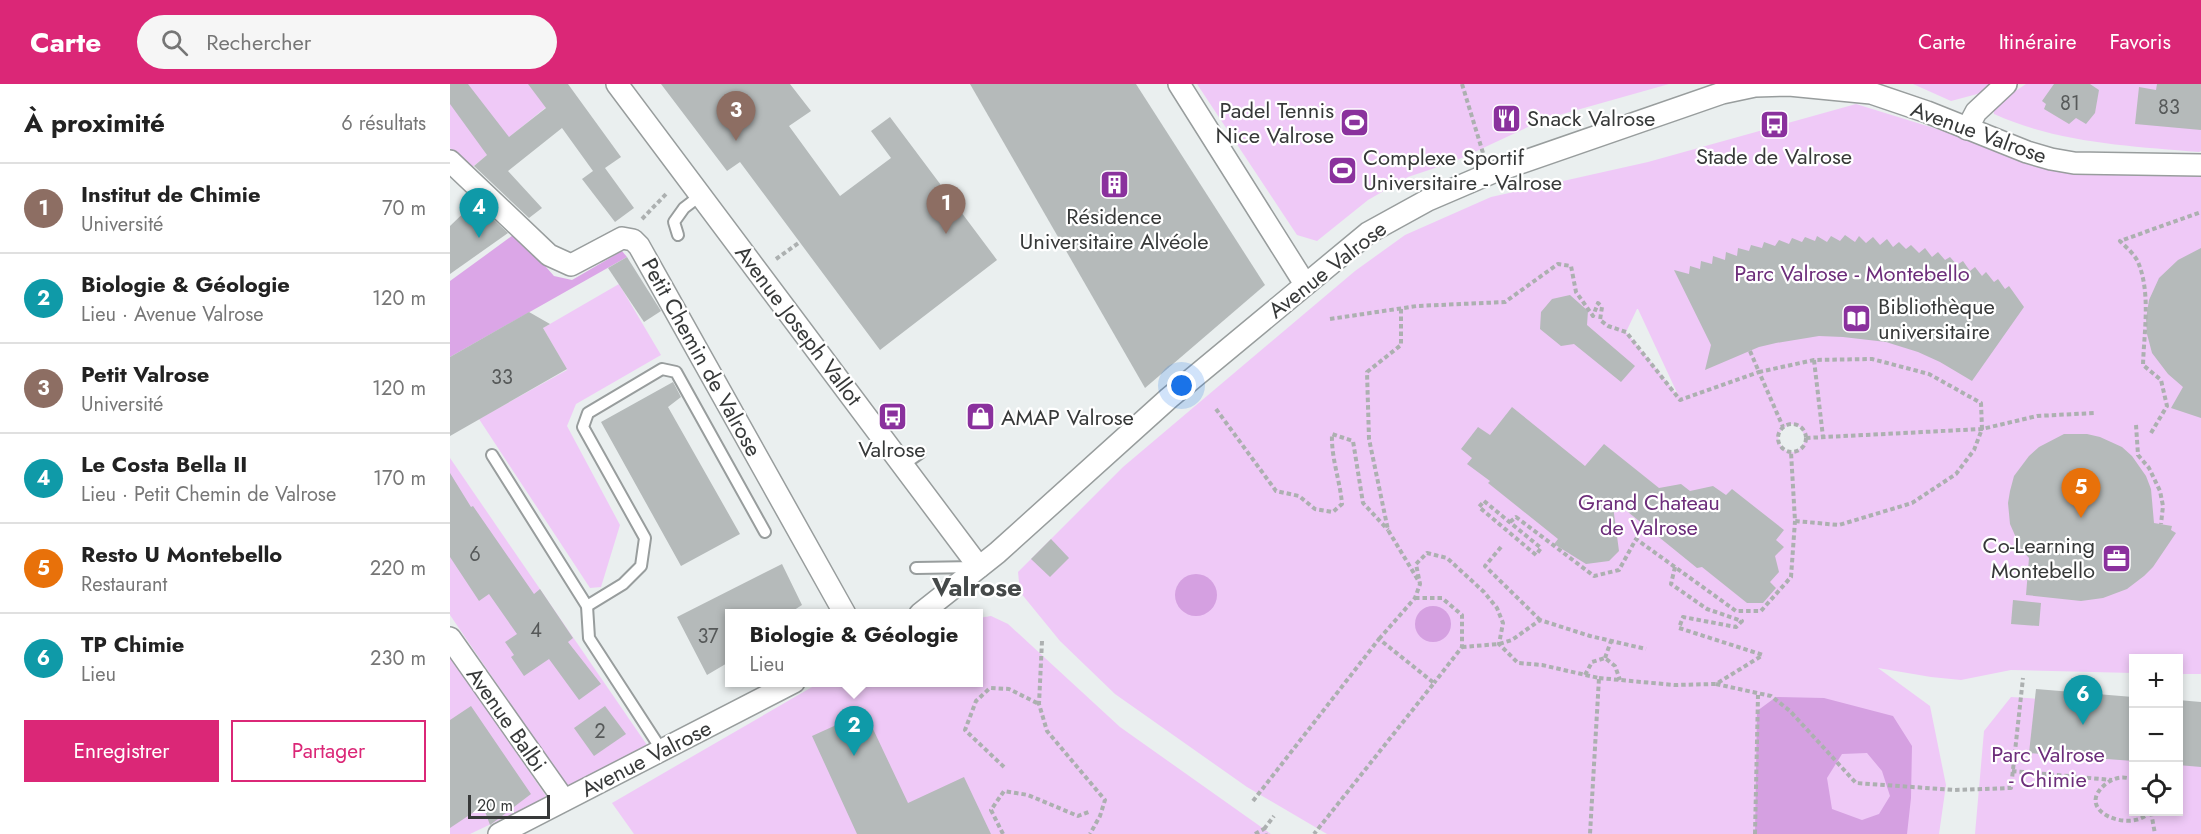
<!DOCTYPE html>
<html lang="fr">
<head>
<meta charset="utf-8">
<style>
  :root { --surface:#fff; --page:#f6f6f6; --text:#222; --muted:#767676; --line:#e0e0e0; --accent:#db2777 }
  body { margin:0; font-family:Jost,sans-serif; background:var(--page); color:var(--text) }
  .controls { position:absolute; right:18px; bottom:18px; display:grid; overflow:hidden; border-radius:0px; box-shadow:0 3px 9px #0003 }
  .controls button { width:54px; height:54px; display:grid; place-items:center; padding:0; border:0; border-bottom:2px solid var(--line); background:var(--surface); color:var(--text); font:30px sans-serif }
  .scale { position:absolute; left:18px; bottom:15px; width:82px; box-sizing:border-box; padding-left:6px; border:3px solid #373939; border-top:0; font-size:16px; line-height:21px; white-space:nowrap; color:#373939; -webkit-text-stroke:4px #fff; paint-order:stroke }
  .you { position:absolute; left:732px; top:302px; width:21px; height:21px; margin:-15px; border:4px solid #fff; border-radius:50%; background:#1a73e8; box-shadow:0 0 0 9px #1a73e833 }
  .badge { display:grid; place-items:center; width:39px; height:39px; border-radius:50%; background:var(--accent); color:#fff; font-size:20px; font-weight:700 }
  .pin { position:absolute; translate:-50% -50px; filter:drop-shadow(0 2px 3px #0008) }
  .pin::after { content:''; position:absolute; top:32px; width:21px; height:18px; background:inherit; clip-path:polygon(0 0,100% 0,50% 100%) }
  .popup { position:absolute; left:275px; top:525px; width:258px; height:78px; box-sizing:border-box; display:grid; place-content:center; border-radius:0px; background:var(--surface); filter:drop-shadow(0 2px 4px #0005); font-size:20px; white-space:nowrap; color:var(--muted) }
  .popup b { font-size:22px; color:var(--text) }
  .popup::after { content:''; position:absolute; left:50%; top:100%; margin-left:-12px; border:12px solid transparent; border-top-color:var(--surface) }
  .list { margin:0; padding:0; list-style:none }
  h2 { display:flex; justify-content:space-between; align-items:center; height:78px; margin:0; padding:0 24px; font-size:26px }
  h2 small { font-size:20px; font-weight:400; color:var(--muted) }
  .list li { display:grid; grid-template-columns:39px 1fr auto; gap:18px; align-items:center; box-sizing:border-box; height:90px; padding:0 24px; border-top:2px solid var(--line) }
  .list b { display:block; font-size:22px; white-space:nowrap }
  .list p { margin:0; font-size:20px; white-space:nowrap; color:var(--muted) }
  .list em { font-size:20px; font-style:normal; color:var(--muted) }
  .actions { display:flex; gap:12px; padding:18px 24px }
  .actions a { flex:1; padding:14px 0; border:2px solid var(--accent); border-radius:0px; text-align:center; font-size:21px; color:var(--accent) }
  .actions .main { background:var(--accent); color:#fff }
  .icon { flex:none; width:33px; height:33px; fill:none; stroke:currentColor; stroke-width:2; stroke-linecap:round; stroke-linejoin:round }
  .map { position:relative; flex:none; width:1751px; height:750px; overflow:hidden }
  header { display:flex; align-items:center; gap:36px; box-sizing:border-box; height:84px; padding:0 30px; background:var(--accent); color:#fff }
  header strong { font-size:28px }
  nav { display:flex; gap:33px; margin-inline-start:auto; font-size:21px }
  .search { width:420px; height:54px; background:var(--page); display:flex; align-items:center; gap:15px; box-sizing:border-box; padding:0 21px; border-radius:33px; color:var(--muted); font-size:22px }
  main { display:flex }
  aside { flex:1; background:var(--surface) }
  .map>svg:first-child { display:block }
  .green { fill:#efc9f7; fill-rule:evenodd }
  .forest { fill:#dba6e7 }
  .water { fill:#d5a0e1; fill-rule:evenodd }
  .building { fill:#b5baba }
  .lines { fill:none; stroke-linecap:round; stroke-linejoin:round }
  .lane-casing { stroke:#989d9d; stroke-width:14 }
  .street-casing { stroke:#989d9d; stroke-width:24 }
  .path { stroke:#acb0b0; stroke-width:4; stroke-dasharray:4.5 3; stroke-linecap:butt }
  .lane { stroke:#fff; stroke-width:10 }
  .street { stroke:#fff; stroke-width:21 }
  .labels { text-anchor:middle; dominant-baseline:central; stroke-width:4.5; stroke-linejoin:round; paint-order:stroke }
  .number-label { font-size:20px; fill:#565959 }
  .poi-label { font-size:22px; fill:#373939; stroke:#fff; text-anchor:start }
  .street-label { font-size:22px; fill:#373939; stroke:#fff }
  .park-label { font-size:22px; fill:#6d2e7b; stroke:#fff }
  .quarter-label { font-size:26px; font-weight:bold; fill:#454949; stroke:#fff }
</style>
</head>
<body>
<header>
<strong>Carte</strong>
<div class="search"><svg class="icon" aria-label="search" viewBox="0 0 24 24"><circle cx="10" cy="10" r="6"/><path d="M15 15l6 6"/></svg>Rechercher</div>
<nav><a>Carte</a><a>Itinéraire</a><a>Favoris</a></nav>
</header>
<main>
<aside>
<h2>À proximité<small>6 résultats</small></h2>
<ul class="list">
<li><span class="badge" style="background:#8d6e63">1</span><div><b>Institut de Chimie</b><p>Université</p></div><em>70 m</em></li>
<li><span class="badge" style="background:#0f9aa8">2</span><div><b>Biologie &amp; Géologie</b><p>Lieu · Avenue Valrose</p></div><em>120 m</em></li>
<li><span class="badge" style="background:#8d6e63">3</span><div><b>Petit Valrose</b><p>Université</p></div><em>120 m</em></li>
<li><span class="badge" style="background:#0f9aa8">4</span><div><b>Le Costa Bella II</b><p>Lieu · Petit Chemin de Valrose</p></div><em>170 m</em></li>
<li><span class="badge" style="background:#e8710a">5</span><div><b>Resto U Montebello</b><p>Restaurant</p></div><em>220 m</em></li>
<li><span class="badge" style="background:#0f9aa8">6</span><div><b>TP Chimie</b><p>Lieu</p></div><em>230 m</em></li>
</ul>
<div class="actions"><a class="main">Enregistrer</a><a>Partager</a></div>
</aside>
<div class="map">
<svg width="1751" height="750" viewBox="0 0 1751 750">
  <rect width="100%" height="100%" fill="#eaefef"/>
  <g class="green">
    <path d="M0,0H117L100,20L20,85L0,64Z"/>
    <path d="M747,0H1219L1095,35L1003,78L958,93L918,116L867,157L847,151Z"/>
    <path d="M1463,0H1544L1531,9L1501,17Z"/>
    <path d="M1576,0H1751V67L1749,68C1680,62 1608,59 1544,30L1543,22Z"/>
    <path d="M1406,20L1613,84L1751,89V590H1729L1728,574H1684L1683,589L1561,586L1511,596L1481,593L1428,584L1480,622L1496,701L1489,750H877L797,703L665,610L610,557L570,508L568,488L673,383L905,187L955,151L1041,113L1198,78ZM1187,225H1188L1229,313L1176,248ZM1342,340L1350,343L1356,354C1345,388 1309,351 1342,340Z"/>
    <path d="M169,200L211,271L126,320L117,342L170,441L151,503L140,504L29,335L117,286L93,244Z"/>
    <path d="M0,374L197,661L117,703L0,531Z"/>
    <path d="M541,532L558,540L670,643L821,750H184L162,719L369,599L528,598L529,534Z"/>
    <path d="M0,572L96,712L83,720L20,750H0Z"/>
    <path d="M1561,613L1683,621L1684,728H1728L1729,624L1751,625V750H1525L1534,647Z"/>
  </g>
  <path class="forest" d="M66,149L104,192L122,196L172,167L177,173L0,273V197Z"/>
  <g class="water">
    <circle cx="746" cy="511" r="21"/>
    <circle cx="983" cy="540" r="18"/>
    <path d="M1326,613L1374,614L1443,632L1462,662L1461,714L1457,750H1305L1307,627ZM1417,669L1432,687L1440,712L1429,730L1412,736L1382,725L1377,694L1392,670Z"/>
  </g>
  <g class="building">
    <path d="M0,0H18L59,53L96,24L78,0H118L171,73L155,84L184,124L165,138L132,95L143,87L112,44L58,87L92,124L79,134L24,82L37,71L0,20Z"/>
    <path d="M211,0H340L361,27L339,42L390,112L441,74L421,47L440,33L547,176L430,266L290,78L277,87Z"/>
    <path d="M520,0H686L815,201L695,304Z"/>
    <path d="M1604,0H1640L1649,6L1645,29L1636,40L1626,34L1619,40L1594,25L1596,20L1592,17Z"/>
    <path d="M1707,0H1751V46L1685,40L1689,3L1706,6Z"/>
    <path d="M25,118L58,149L0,190V142Z"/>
    <path d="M1395,151L1405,158L1409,152L1416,159L1423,153L1430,161L1437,155L1443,163L1449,158L1456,165L1461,161L1469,169L1475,164L1482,173L1488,168L1495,176L1500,173L1507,181L1513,177L1520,187L1525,183L1532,192L1536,188L1544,198L1548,195L1555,205L1559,202L1574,223L1522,297L1490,278L1468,268L1436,258L1393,253L1369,252L1326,259L1309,263L1255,286L1261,261L1224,186L1239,190L1240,182L1250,185L1251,177L1262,180L1263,172L1275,176L1276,168L1287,172L1288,164L1299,167L1301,161L1312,164L1314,158L1325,162L1329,156L1339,160L1342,154L1352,158L1355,153L1365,157L1367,152L1377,158L1381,152L1390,157Z"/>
    <path d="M1751,164V334L1721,324L1733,303L1718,290L1702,269L1697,250L1696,235L1699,216L1709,194L1728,176Z"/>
    <path d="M177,173L211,227L194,238L158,184Z"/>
    <path d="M1120,211L1138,227L1137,241L1185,282L1171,298L1124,260L1111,262L1090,245L1091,228L1102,215Z"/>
    <path d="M79,228L100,240L93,244L117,285L0,352V273Z"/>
    <path d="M223,298L231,313L218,323L290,450L231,482L151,338Z"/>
    <path d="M1062,323L1135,382L1154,360L1209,404L1231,400L1240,407L1263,402L1276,411L1282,405L1334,446L1326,456L1334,463L1325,472L1329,488L1320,498L1326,504L1313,519H1297L1252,483L1247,484L1162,415L1169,467L1159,477L1136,480L1104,460L1108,455L1038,399L1040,397L1017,380L1022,374L1011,365L1028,343L1040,351Z"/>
    <path d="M1614,350H1637L1650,353L1672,363L1682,372L1696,392L1701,405L1704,439L1722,442L1721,446L1726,449L1703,483L1694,492L1677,505L1653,514L1631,517L1576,511L1579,474L1571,465L1560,440L1558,419L1560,407L1564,392L1579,372L1589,363Z"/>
    <path d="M0,389L21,423L23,422L84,510L90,505L123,554L118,558L151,600L129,616L99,575L74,592L61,573L64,571L55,558L67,550L39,510L29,517L0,473Z"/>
    <path d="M601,455L619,474L600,493L581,475Z"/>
    <path d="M332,480L352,521L338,530H279V578L257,591L227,533Z"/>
    <path d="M1563,516L1591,519L1589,542L1561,540Z"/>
    <path d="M1586,605L1683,613V677L1579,669Z"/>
    <path d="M1728,616L1751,618V683L1728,681Z"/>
    <path d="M21,622L81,710L40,741L33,722L0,744V636Z"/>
    <path d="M155,622L176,650L144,672L124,644Z"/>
    <path d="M415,628L458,719L514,693L541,750H407L362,652Z"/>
  </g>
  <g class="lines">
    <defs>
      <g id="lane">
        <path d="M228,151L224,138L234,124L251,111"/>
        <path d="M42,371L137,522L139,554L211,665"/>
        <path d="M453,381L470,369"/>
        <path d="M466,484L526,483"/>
        <path d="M137,522L173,500L191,482L195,454L133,343L138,329L212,285L226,288L315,448"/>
      </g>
      <g id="street">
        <path d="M167,0L529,483"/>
        <path d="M729,0L855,200"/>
        <path d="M1517,45L1526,28L1556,0"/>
        <path d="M0,77L99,171L121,181L172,154L183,156L189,162L395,530"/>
        <path d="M470,530L547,469L719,314L918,149L978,116L1041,89L1272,9L1305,2L1339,1L1421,9L1477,28L1577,68L1601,75L1624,79L1751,81"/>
        <path d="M0,554L114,716"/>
        <path d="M49,750L344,598"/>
      </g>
    </defs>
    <use href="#lane" class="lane-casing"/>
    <use href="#street" class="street-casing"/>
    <g class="path">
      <path d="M1012,0L1033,69"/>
      <path d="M192,135L218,108"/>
      <path d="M326,175L350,158"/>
      <path d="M951,225V261L917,288L919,355L938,446L968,496"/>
      <path d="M880,235L967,222L1055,218L1108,180L1121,182L1126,208L1143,232L1148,219L1152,223L1150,236L1158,242L1176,248L1230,316L1309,288L1333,343"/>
      <path d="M1300,267L1309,288L1364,276L1422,275L1479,290L1531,319L1532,345L1524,366L1506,390L1462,419L1389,441L1345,437L1341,368"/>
      <path d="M1364,276L1373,353"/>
      <path d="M766,325L826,407L849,412L865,425L883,428L892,420C890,396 881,374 882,350L903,357L913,419L938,446"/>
      <circle cx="1342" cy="354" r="14"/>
      <path d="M1686,341L1688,371L1699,384L1710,407L1713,422L1711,440"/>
      <path d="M1701,349L1717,322L1711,296L1693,281C1694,248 1701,209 1688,178C1685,171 1676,163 1670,157L1751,128"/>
      <path d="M1356,354L1532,345L1587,332L1644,329"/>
      <path d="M1034,417L1091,464L1086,471L1029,423Z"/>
      <path d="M1060,438L1066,433L1144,492L1169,486L1186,455L1286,527H1311L1341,493L1345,437"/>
      <path d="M1051,463L1035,482L1090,536"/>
      <path d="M1225,483L1221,500L1257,525L1292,537L1286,543L1233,533L1229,544L1313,571"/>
      <path d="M965,514H992L1012,531V563L984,599"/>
      <path d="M929,555L965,514L970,500L966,480L977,469L997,474L1034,508L1047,524L1053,539L1049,560L1068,579L1092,581L1149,594L1140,750"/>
      <path d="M592,557L589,620L597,647L655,716L650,732L640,750"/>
      <path d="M1012,563L1049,560L1062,556L1090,536L1140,552L1196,565"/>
      <path d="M1155,574L1161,557"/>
      <path d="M1135,591L1142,578L1155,574L1165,582L1170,596"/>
      <path d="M1149,594L1224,601L1266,600L1313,571"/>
      <path d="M1266,600L1321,612L1340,627L1406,699L1505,706L1561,704L1573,594"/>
      <path d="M554,683L515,646L526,617L540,604L559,605L589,620"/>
      <path d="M1562,687L1662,696"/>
      <path d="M1684,696C1675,692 1665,693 1657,699C1620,727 1683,750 1699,728"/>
      <path d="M803,717L929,555L984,599L864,750"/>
      <path d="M1701,728L1705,750"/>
      <path d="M814,745L824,732"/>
      <path d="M553,750L541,726L554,707L578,711L628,732L641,727"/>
      <path d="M805,750L814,745L816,750"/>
      <path d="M1305,750L1308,611"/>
    </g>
    <use href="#lane" class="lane"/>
    <use href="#street" class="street"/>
  </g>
  <defs>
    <symbol id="restaurant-square" viewBox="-11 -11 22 22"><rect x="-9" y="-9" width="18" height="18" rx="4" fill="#8a319d" stroke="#fff"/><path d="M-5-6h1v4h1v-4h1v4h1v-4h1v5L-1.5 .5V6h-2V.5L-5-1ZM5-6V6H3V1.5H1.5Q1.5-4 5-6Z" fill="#fff"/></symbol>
    <symbol id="stadium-square" viewBox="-11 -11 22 22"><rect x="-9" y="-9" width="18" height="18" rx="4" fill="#8a319d" stroke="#fff"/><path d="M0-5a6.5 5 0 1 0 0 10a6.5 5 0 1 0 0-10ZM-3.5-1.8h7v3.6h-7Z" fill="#fff"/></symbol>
    <symbol id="bus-square" viewBox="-11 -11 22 22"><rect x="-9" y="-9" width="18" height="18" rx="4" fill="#8a319d" stroke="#fff"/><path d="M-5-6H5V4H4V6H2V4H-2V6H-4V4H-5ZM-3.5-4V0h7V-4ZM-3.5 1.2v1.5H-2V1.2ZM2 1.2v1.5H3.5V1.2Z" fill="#fff"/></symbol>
    <symbol id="building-square" viewBox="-11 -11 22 22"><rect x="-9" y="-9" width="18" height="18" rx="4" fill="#8a319d" stroke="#fff"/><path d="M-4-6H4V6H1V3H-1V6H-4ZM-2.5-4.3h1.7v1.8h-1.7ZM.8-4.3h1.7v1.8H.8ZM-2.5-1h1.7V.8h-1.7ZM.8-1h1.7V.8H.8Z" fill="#fff"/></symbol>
    <symbol id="library-square" viewBox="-11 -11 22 22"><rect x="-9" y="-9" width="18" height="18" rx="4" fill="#8a319d" stroke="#fff"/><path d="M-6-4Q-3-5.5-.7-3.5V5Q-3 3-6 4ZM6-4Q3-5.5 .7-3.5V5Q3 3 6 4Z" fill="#fff"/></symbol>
    <symbol id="shop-square" viewBox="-11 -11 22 22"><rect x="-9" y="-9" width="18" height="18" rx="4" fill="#8a319d" stroke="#fff"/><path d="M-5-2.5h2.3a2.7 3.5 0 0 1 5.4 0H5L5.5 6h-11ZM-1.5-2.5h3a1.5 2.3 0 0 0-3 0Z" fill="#fff"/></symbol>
    <symbol id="office-square" viewBox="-11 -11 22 22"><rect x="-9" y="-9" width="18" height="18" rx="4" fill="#8a319d" stroke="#fff"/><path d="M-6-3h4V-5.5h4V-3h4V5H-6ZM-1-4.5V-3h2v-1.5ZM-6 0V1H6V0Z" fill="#fff"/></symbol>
  </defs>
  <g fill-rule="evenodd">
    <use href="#restaurant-square" x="1040" y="18" width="33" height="33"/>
    <use href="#stadium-square" x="888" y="22" width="33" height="33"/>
    <use href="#bus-square" x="1308" y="24" width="33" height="33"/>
    <use href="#stadium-square" x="876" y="70" width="33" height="33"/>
    <use href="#building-square" x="648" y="84" width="33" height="33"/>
    <use href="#library-square" x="1390" y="218" width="33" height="33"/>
    <use href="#bus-square" x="426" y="316" width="33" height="33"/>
    <use href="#shop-square" x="514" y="316" width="33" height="33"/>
    <use href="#office-square" x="1650" y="458" width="33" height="33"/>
  </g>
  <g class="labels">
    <g class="number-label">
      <text x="1620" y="19">81</text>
      <text x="1719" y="23">83</text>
      <text x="52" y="293">33</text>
      <text x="25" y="470">6</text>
      <text x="86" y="546">4</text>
      <text x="258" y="552">37</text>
      <text x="150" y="647">2</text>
    </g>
    <g class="poi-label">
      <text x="884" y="26" text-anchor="end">Padel Tennis<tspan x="884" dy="25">Nice Valrose</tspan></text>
      <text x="1077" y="34">Snack Valrose</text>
      <text x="1324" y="72" text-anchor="middle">Stade de Valrose</text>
      <text x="913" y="73">Complexe Sportif<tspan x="913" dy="25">Universitaire - Valrose</tspan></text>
      <text x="664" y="132" text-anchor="middle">Résidence<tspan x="664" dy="25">Universitaire Alvéole</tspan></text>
      <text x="1428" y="222">Bibliothèque<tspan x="1428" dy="25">universitaire</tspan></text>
      <text x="551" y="333">AMAP Valrose</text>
      <text x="442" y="365" text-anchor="middle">Valrose</text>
      <text x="1645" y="461" text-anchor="end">Co-Learning<tspan x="1645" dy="25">Montebello</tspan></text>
    </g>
    <g class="street-label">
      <text transform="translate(1529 48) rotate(20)">Avenue Valrose</text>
      <text transform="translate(877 185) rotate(-38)">Avenue Valrose</text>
      <text transform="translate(349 241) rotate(53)">Avenue Joseph Vallot</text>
      <text transform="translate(252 273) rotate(61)">Petit Chemin de Valrose</text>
      <text transform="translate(57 635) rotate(55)">Avenue Balbi</text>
      <text transform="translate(196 674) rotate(-27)">Avenue Valrose</text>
    </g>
    <g class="park-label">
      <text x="1402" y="189">Parc Valrose - Montebello</text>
      <text x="1199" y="418">Grand Chateau<tspan x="1199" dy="25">de Valrose</tspan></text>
      <text x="1598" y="670">Parc Valrose<tspan x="1598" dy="25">- Chimie</tspan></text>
    </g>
    <g class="quarter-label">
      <text x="527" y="503">Valrose</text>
    </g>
  </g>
</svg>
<div class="controls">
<button>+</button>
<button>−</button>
<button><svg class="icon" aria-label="locate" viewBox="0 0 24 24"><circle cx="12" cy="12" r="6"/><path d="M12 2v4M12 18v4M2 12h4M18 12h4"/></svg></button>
</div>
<div class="scale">20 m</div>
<div class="you"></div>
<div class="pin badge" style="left:496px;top:150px;background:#8d6e63">1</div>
<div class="pin badge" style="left:404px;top:672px;background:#0f9aa8">2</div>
<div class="popup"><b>Biologie &amp; Géologie</b>Lieu</div>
<div class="pin badge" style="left:286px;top:57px;background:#8d6e63">3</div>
<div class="pin badge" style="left:29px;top:154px;background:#0f9aa8">4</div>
<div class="pin badge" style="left:1631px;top:434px;background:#e8710a">5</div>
<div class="pin badge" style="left:1633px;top:641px;background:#0f9aa8">6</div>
</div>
</main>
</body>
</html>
